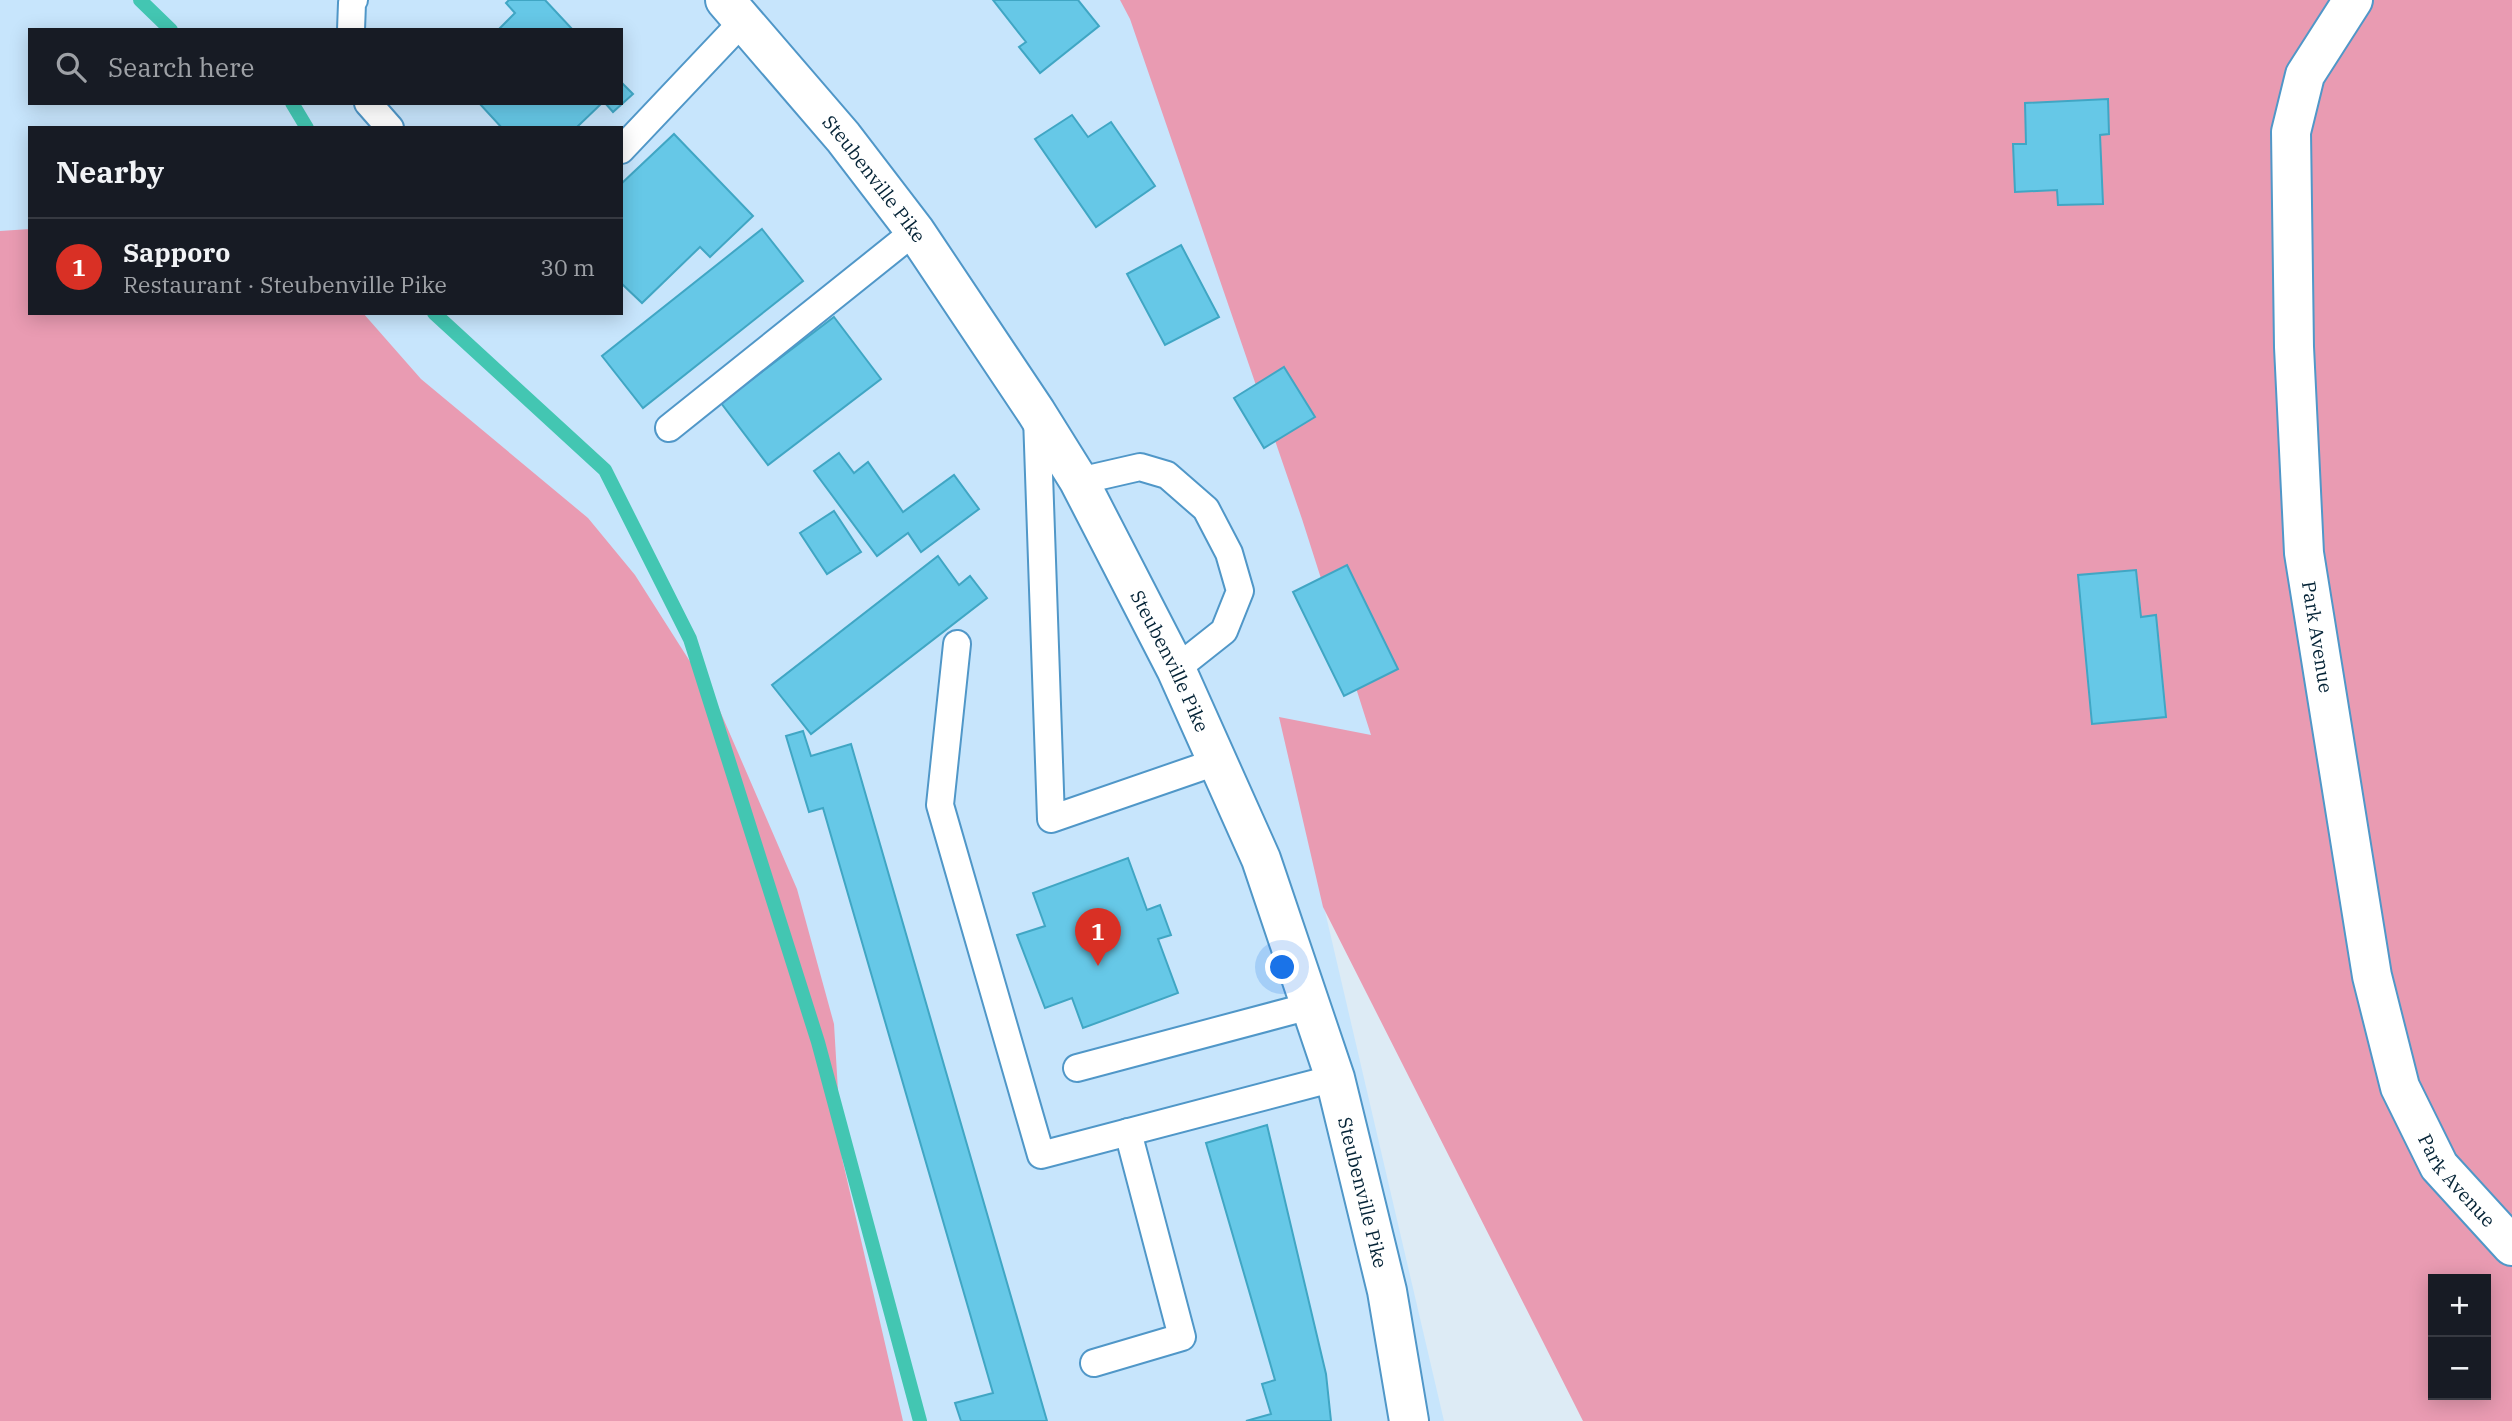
<!DOCTYPE html>
<html lang="en">
<head>
<meta charset="utf-8">
<style>
  :root { --surface:#171b24; --page:#242831; --text:#f1f3f6; --muted:#9ea1a6; --line:#363941; --accent:#d93025 }
  body { margin:0; font-family:"IBM Plex Serif",serif; background:var(--page); color:var(--text) }
  .controls { position:absolute; right:21px; bottom:21px; display:grid; overflow:hidden; border-radius:0px; box-shadow:0 4px 18px #0003 }
  .controls button { width:63px; height:63px; display:grid; place-items:center; padding:0; border:0; border-bottom:2px solid var(--line); background:var(--surface); color:var(--text); font:35px sans-serif }
  .you { position:absolute; left:1283px; top:968px; width:24px; height:24px; margin:-18px; border:5px solid #fff; border-radius:50%; background:#1a73e8; box-shadow:0 0 0 10px #1a73e833 }
  .badge { display:grid; place-items:center; width:46px; height:46px; border-radius:50%; background:var(--accent); color:#fff; font-size:23px; font-weight:700 }
  .pin { position:absolute; translate:-50% -58px; filter:drop-shadow(0 2px 4px #0008) }
  .pin::after { content:''; position:absolute; top:37px; width:24px; height:21px; background:inherit; clip-path:polygon(0 0,100% 0,50% 100%) }
  .list { margin:0; padding:0; list-style:none }
  h2 { display:flex; justify-content:space-between; align-items:center; height:91px; margin:0; padding:0 28px; font-size:30px }
  h2 small { font-size:23px; font-weight:400; color:var(--muted) }
  .list li { display:grid; grid-template-columns:46px 1fr auto; gap:21px; align-items:center; box-sizing:border-box; height:98px; padding:0 28px; border-top:2px solid var(--line) }
  .list b { display:block; font-size:26px; white-space:nowrap }
  .list p { margin:0; font-size:23px; white-space:nowrap; color:var(--muted) }
  .list em { font-size:23px; font-style:normal; color:var(--muted) }
  .icon { flex:none; width:38px; height:38px; fill:none; stroke:currentColor; stroke-width:2; stroke-linecap:round; stroke-linejoin:round }
  .map { position:relative; flex:none; width:2512px; height:1421px; overflow:hidden }
  .search { position:absolute; background:var(--surface); box-shadow:0 4px 18px #0003; left:28px; top:28px; width:595px; height:77px; display:flex; align-items:center; gap:18px; box-sizing:border-box; padding:0 24px; border-radius:0px; color:var(--muted); font-size:26px }
  .panel { position:absolute; background:var(--surface); box-shadow:0 4px 18px #0003; left:28px; top:126px; width:595px; height:189px; border-radius:0px }
  .map>svg:first-child { display:block }
  .built { fill:#c7e5fc; fill-rule:evenodd }
  .green { fill:#e99bb2; fill-rule:evenodd }
  .lines { fill:none; stroke-linecap:round; stroke-linejoin:round }
  .stream { stroke:#43c6b2; stroke-width:14 }
  .building { fill:#66c8e7; stroke:#40a6c4; stroke-width:2 }
  .lane-casing { stroke:#5097c8; stroke-width:30 }
  .street-casing { stroke:#5097c8; stroke-width:42 }
  .secondary-casing { stroke:#5097c8; stroke-width:42 }
  .lane { stroke:#fff; stroke-width:26 }
  .street { stroke:#fff; stroke-width:38 }
  .secondary { stroke:#fff; stroke-width:38 }
  .labels { text-anchor:middle; dominant-baseline:central; stroke-width:5; stroke-linejoin:round; paint-order:stroke }
  .street-label { font-size:19px; fill:#042336; stroke:#ddebf5 }
</style>
</head>
<body>
<div class="map">
<svg width="2512" height="1421" viewBox="0 0 2512 1421">
  <rect width="100%" height="100%" fill="#ddebf5"/>
  <path class="built" d="M0,0H1187L1520,783L1324,907L1444,1421H828L307,313H621V128H30V298L0,270ZM30,30H621V103H30Z"/>
  <g class="green">
    <path d="M1120,0H2512V1421H1583L1323,907L1279,717L1371,735L1302,519L1130,19ZM2433,1279H2486V1395H2433Z"/>
    <path d="M30,229V313H363L421,379L588,518L635,575L717,704L797,889L834,1024L842,1158L903,1421H0V231Z"/>
  </g>
  <g class="lines">
    <g class="stream">
      <path d="M140,0L171,30"/>
      <path d="M292,103L307,128"/>
      <path d="M434,313L605,470L690,639L818,1042L920,1421"/>
    </g>
  </g>
  <g class="building">
    <path d="M509,0H545L573,30H498L515,13L506,3Z"/>
    <path d="M993,0H1078L1099,26L1040,73L1019,47L1026,42Z"/>
    <path d="M621,82L633,94L613,112L605,103H621Z"/>
    <path d="M2108,99L2109,134L2100,135L2103,204L2058,205L2057,190L2015,192L2013,144H2026L2025,103Z"/>
    <path d="M479,103H602L576,128H502Z"/>
    <path d="M1072,115L1088,137L1111,122L1155,186L1096,227L1035,139Z"/>
    <path d="M674,134L753,216L710,257L700,247L642,303L621,283V184Z"/>
    <path d="M762,229L803,281L643,408L602,356Z"/>
    <path d="M1181,245L1219,317L1165,345L1127,274Z"/>
    <path d="M834,317L881,379L768,465L721,403Z"/>
    <path d="M1284,367L1315,417L1264,448L1234,398Z"/>
    <path d="M839,453L854,473L868,462L903,512L954,475L979,509L921,552L908,533L877,556L814,471Z"/>
    <path d="M834,511L861,552L827,574L800,533Z"/>
    <path d="M938,556L959,585L970,576L987,598L811,734L772,685Z"/>
    <path d="M1347,565L1398,669L1344,696L1293,592Z"/>
    <path d="M2136,570L2141,617L2156,615L2166,717L2092,724L2078,575Z"/>
    <path d="M803,731L811,756L851,744L1047,1421H961L955,1403L993,1393L823,808L809,812L786,736Z"/>
    <path d="M1128,858L1147,910L1160,905L1171,935L1158,939L1178,993L1083,1028L1072,998L1045,1008L1017,935L1045,926L1033,893Z"/>
    <path d="M1267,1125L1326,1374L1331,1421H1246L1271,1414L1262,1384L1275,1380L1206,1143Z"/>
  </g>
  <g class="lines">
    <defs>
      <g id="lane">
        <path d="M351,30L352,3L354,0"/>
        <path d="M368,103L390,128"/>
        <path d="M621,150L744,20"/>
        <path d="M1037,417L1051,819L1219,761"/>
        <path d="M669,428L915,231"/>
        <path d="M1079,481L1140,467L1167,475L1206,509L1229,553L1240,591L1224,631L1176,669"/>
        <path d="M957,644L940,805L1041,1155L1335,1078"/>
        <path d="M1077,1068L1310,1006"/>
        <path d="M1094,1363L1182,1337L1128,1132"/>
      </g>
      <g id="street">
        <path id="s1" d="M2353,0L2305,75L2291,132L2294,347L2304,553L2372,976L2400,1087L2439,1166L2512,1246"/>
      </g>
      <g id="secondary">
        <path id="s2" d="M725,0L843,137L915,231L1036,412L1079,481L1176,669L1261,859L1335,1078L1387,1291L1409,1421"/>
      </g>
    </defs>
    <use href="#lane" class="lane-casing"/>
    <use href="#street" class="street-casing"/>
    <use href="#secondary" class="secondary-casing"/>
    <use href="#lane" class="lane"/>
    <use href="#street" class="street"/>
    <use href="#secondary" class="secondary"/>
  </g>
  <g class="labels">
    <g class="street-label">
      <text stroke="none"><textPath href="#s2" startOffset="233">Steubenville Pike</textPath></text>
      <text stroke="none"><textPath href="#s1" startOffset="654">Park Avenue</textPath></text>
      <text stroke="none"><textPath href="#s2" startOffset="800">Steubenville Pike</textPath></text>
      <text stroke="none"><textPath href="#s1" startOffset="1222">Park Avenue</textPath></text>
      <text stroke="none"><textPath href="#s2" startOffset="1367">Steubenville Pike</textPath></text>
    </g>
  </g>
</svg>
<div class="controls">
<button>+</button>
<button>−</button>
</div>
<div class="you"></div>
<div class="pin badge" style="left:1098px;top:966px">1</div>
<div class="search"><svg class="icon" aria-label="search" viewBox="0 0 24 24"><circle cx="10" cy="10" r="6"/><path d="M15 15l6 6"/></svg>Search here</div>
<section class="panel">
<h2>Nearby<small></small></h2>
<ul class="list">
<li><span class="badge">1</span><div><b>Sapporo</b><p>Restaurant · Steubenville Pike</p></div><em>30 m</em></li>
</ul>
</section>
</div>
</body>
</html>
